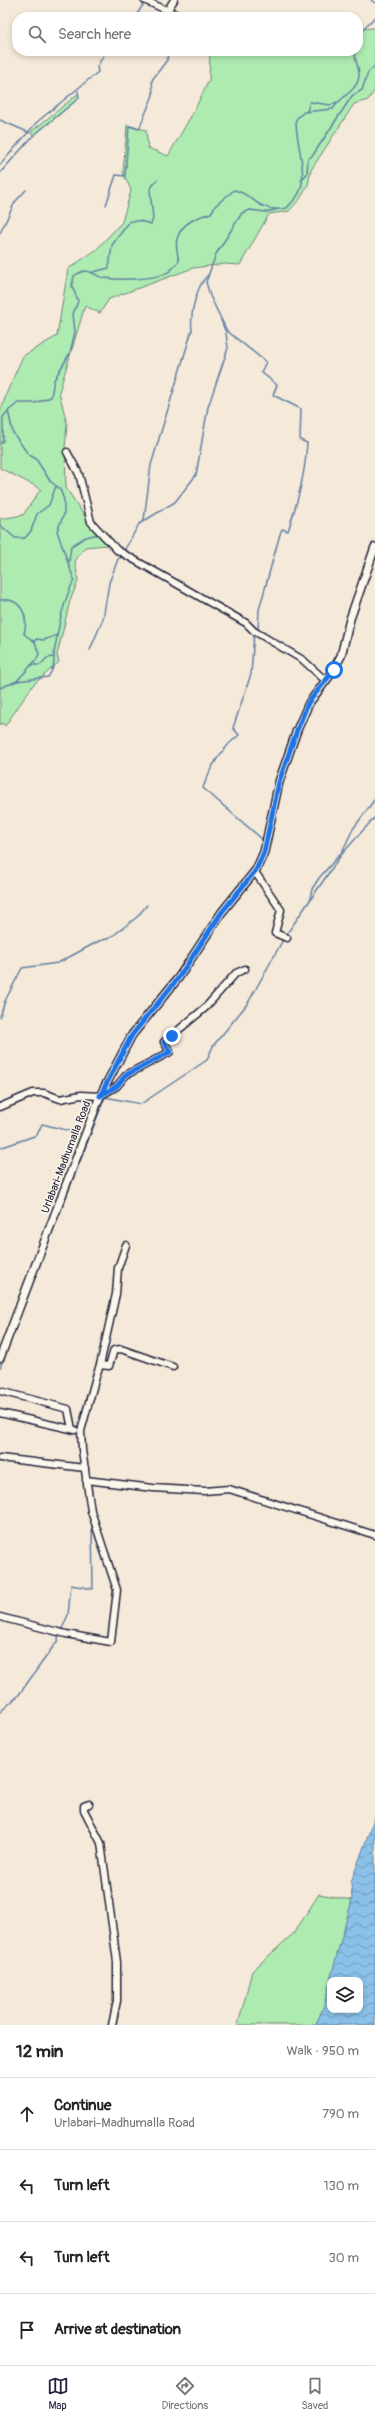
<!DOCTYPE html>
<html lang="en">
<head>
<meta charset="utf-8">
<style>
  :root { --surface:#fff; --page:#f6f6f6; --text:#222; --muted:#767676; --line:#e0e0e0; --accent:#22223b }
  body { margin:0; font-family:Pangolin,sans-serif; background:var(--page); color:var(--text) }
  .controls { position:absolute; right:12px; bottom:12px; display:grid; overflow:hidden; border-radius:8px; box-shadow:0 2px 6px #0003 }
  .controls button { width:36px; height:36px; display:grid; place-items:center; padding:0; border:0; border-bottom:1px solid var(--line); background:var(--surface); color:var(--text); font:20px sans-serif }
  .stop { position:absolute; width:12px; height:12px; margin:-9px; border:3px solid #1a73e8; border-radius:50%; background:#fff }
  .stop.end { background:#1a73e8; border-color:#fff; box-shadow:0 1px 4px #0008 }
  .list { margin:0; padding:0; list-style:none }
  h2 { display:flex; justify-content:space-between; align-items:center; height:52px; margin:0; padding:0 16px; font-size:17px }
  h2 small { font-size:13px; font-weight:400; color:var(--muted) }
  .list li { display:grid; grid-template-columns:26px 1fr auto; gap:12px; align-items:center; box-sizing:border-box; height:72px; padding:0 16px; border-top:1px solid var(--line) }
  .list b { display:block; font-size:15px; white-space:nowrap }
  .list p { margin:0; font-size:13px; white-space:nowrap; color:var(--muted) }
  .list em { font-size:13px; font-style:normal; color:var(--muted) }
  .icon { flex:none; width:22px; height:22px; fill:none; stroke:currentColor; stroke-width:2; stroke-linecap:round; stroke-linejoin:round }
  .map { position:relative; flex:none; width:375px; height:2025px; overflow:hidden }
  .search { position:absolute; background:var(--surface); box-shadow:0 2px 6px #0003; left:12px; right:12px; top:12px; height:44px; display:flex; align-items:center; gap:10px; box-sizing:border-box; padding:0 14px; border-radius:16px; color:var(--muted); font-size:15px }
  .sheet { height:340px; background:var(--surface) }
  nav { display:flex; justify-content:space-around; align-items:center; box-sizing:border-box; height:56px; border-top:1px solid var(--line); background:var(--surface); font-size:11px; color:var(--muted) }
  nav a { display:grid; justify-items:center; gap:2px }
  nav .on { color:var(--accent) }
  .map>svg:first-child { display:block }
  .green { fill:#aeebb1; stroke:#688676 }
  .water { fill:url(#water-waves); stroke:#6081a3 }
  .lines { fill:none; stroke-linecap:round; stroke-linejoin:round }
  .stream { stroke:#6081a3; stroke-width:1.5 }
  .minor-casing { stroke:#22223b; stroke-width:9 }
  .major-casing { stroke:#22223b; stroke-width:10 }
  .minor { stroke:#fbf7ec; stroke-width:6 }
  .major { stroke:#fbf7ec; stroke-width:7 }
  .route { stroke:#1a73e8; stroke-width:5 }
  .labels { text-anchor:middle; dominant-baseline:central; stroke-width:3; stroke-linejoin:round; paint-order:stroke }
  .street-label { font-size:11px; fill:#22223b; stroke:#fbf7ec }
</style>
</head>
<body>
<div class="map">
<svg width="375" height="2025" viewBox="0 0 375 2025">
  <defs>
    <pattern id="water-waves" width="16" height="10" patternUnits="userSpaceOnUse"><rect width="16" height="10" fill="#8ac1e8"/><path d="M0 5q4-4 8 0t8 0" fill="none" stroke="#709cbd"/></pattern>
  </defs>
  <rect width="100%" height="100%" fill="#f5e9da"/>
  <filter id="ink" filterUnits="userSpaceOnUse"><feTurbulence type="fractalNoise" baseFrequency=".025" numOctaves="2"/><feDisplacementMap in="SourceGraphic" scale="8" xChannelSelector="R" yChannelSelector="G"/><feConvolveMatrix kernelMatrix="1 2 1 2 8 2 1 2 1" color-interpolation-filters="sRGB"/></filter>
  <g filter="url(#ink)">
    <g class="green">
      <path d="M375,28V90L368,100L354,104L311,170L308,185L300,199L289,211L269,214L240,265L225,264L193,268L109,299L100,313L85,306L59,392L67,424L65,448L66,488L92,527L107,545L85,547L75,561L78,581L70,601L57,655L59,662L33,685L5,726L2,723L0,725V519L23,515L41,489L0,468V413L7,392L23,356L57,336L68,269L96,250L122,222L131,190L123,173L127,125L146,130L148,148L168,156L194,111L209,80L210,51H358V29Z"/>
      <path d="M78,94L79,98L33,136L32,134V131Z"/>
      <path d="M319,1894L352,1900L325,2003L316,2025H238L252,1971L294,1933Z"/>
    </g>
    <path class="water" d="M375,1816V2025H316L325,2003L330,1981V2010H360V1980H330L352,1900L351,1882Z"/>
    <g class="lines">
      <g class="stream">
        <path d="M371,0L375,3"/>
        <path d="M135,17L145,2"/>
        <path d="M358,38L364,28L375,17"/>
        <path d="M307,111L310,102L331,105L337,102"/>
        <path d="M0,120L30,133"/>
        <path d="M0,165L37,122L98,72L97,67L106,51"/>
        <path d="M0,173L33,136L79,98L78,91"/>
        <path d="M301,180L307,174L308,159L313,155L352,96L362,90L368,72L375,66"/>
        <path d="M106,205L116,175L125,176L129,126L139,129L153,95L152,80L167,60L169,51"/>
        <path d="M280,209L287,208C291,203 298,197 300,191C308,171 295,140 296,119L304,112L333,109C340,97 357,91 359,77C360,68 354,60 355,51"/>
        <path d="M0,233L15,202L26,190"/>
        <path d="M93,272L109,268L112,245L130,221H140L151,224L153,219L150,189L157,180"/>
        <path d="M0,444L3,441V417L8,411"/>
        <path d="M144,520L151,465L192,330C190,315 196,286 208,275"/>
        <path d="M0,525L15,538H25L31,531L37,514L49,505L56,486"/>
        <path d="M124,551L139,524L175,502L196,475L208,407L228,348L226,333L221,320"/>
        <path d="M69,562L71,546L86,537L98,534L121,558"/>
        <path d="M0,600C21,597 29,615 24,634L35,642L39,654L36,660L17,681"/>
        <path d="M258,631L259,610L280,534L282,529L288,531C298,500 305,475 307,443L300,440L301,409L273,395L277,385L261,372L266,362L227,331L210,296L206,282L216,254L242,213L250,210L266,212L279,209"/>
        <path d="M254,633L251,674L233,728L239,735C221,749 210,767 203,788L262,839V847"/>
        <path d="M35,642L36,639L44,640L57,635"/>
        <path d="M90,650L103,619L109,583L118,559L123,555"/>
        <path d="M31,665H40L47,658L54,657"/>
        <path d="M0,688L17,681L48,677C57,665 52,661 55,648C59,624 63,602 74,580L57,531L64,514V500L60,489L50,481L36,459L28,454L13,433L8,411L18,403H35L51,397L54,380L70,353L75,332L73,314L78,301L72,286L74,276C90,265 90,275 104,278C119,280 156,280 168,272C172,270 176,264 179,261C178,255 175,245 177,239C181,223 197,217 211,213L216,205L234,190C252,194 257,209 276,209"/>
        <path d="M310,898L312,889L319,878L342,852L353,829L375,799"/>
        <path d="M209,926L219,911"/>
        <path d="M286,935L341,855L375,817"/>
        <path d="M148,1010L168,985"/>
        <path d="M0,1017L5,1001L22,968L58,963L99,941L110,938L137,917L147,905"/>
        <path d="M97,1093L126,1039"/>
        <path d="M0,1148L37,1135L42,1124L82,1134"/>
        <path d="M43,1256L105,1097L141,1104L207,1060L213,1046L248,1003L284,938"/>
        <path d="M0,1368L3,1359"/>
        <path d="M61,1631L68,1615L71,1585L93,1589L92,1523"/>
        <path d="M0,1712L18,1696L58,1640L59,1634"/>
      </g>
      <defs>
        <g id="minor">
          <path d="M144,0L182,17"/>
          <path d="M163,17L174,0"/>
          <path d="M67,452L79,474L91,522L117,550L246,623L254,631L303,660L326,681"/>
          <path d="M255,872L281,910L275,933L287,938"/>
          <path d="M0,1107L33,1093H44L60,1099L81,1095L100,1096L117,1086L126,1075L170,1052L164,1042L205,1008L236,973L245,969"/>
          <path d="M100,1365L116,1294L118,1268L126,1245"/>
          <path d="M0,1391L68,1409L72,1429"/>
          <path d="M0,1413L75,1430"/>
          <path d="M0,1458L85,1468"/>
          <path d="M86,1480L153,1488L204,1491L229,1489L375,1535"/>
          <path d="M0,1617L66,1634L111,1642L117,1590L91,1511L82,1450L81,1431L97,1373L100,1365L109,1366L114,1350L121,1349L173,1367"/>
          <path d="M89,1804L84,1806V1810L101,1843L117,1962V2001L112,2025"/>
        </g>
        <path id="major" d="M0,1358L100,1096L132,1035L179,977L222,912L256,870L264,852L279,782L297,730L309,703L331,674L341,656L350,619L375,547"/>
      </defs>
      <use href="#minor" class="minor-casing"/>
      <use href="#major" class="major-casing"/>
      <use href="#minor" class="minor"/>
      <use href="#major" class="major"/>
    </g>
  </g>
  <g class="lines" filter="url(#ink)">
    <path class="route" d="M172,1036L164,1042L170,1052L126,1075L117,1086L100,1096L132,1035L179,977L222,912L256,870L264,852L279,782L297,730L308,703L334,670"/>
  </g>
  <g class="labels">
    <g class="street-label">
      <text transform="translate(66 1157) rotate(-69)">Urlabari-Madhumalla Road</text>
    </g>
  </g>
</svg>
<div class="controls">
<button><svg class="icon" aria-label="layers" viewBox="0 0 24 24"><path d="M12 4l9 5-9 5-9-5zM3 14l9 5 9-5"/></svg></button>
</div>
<div class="stop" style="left:334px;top:670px"></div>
<div class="stop end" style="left:172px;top:1036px"></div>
<div class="search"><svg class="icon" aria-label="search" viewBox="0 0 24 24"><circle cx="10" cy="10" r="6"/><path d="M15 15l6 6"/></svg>Search here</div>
</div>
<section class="sheet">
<h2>12 min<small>Walk · 950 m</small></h2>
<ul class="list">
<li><svg class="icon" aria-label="ahead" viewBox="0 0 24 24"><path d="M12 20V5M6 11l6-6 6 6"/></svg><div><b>Continue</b><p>Urlabari-Madhumalla Road</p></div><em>790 m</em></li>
<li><svg class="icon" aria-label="left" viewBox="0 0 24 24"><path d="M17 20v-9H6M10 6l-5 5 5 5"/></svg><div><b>Turn left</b></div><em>130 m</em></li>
<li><svg class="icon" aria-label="left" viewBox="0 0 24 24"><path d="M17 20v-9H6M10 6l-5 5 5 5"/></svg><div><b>Turn left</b></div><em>30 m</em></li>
<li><svg class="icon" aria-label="arrive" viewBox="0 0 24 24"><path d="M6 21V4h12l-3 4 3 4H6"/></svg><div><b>Arrive at destination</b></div></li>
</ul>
</section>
<nav>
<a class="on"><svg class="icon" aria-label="map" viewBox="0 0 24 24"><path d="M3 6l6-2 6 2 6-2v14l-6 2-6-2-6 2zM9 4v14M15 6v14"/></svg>Map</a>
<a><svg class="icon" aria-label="directions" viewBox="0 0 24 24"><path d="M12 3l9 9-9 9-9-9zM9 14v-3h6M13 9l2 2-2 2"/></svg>Directions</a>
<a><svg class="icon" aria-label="saved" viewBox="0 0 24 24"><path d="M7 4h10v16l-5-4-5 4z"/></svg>Saved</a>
</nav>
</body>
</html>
